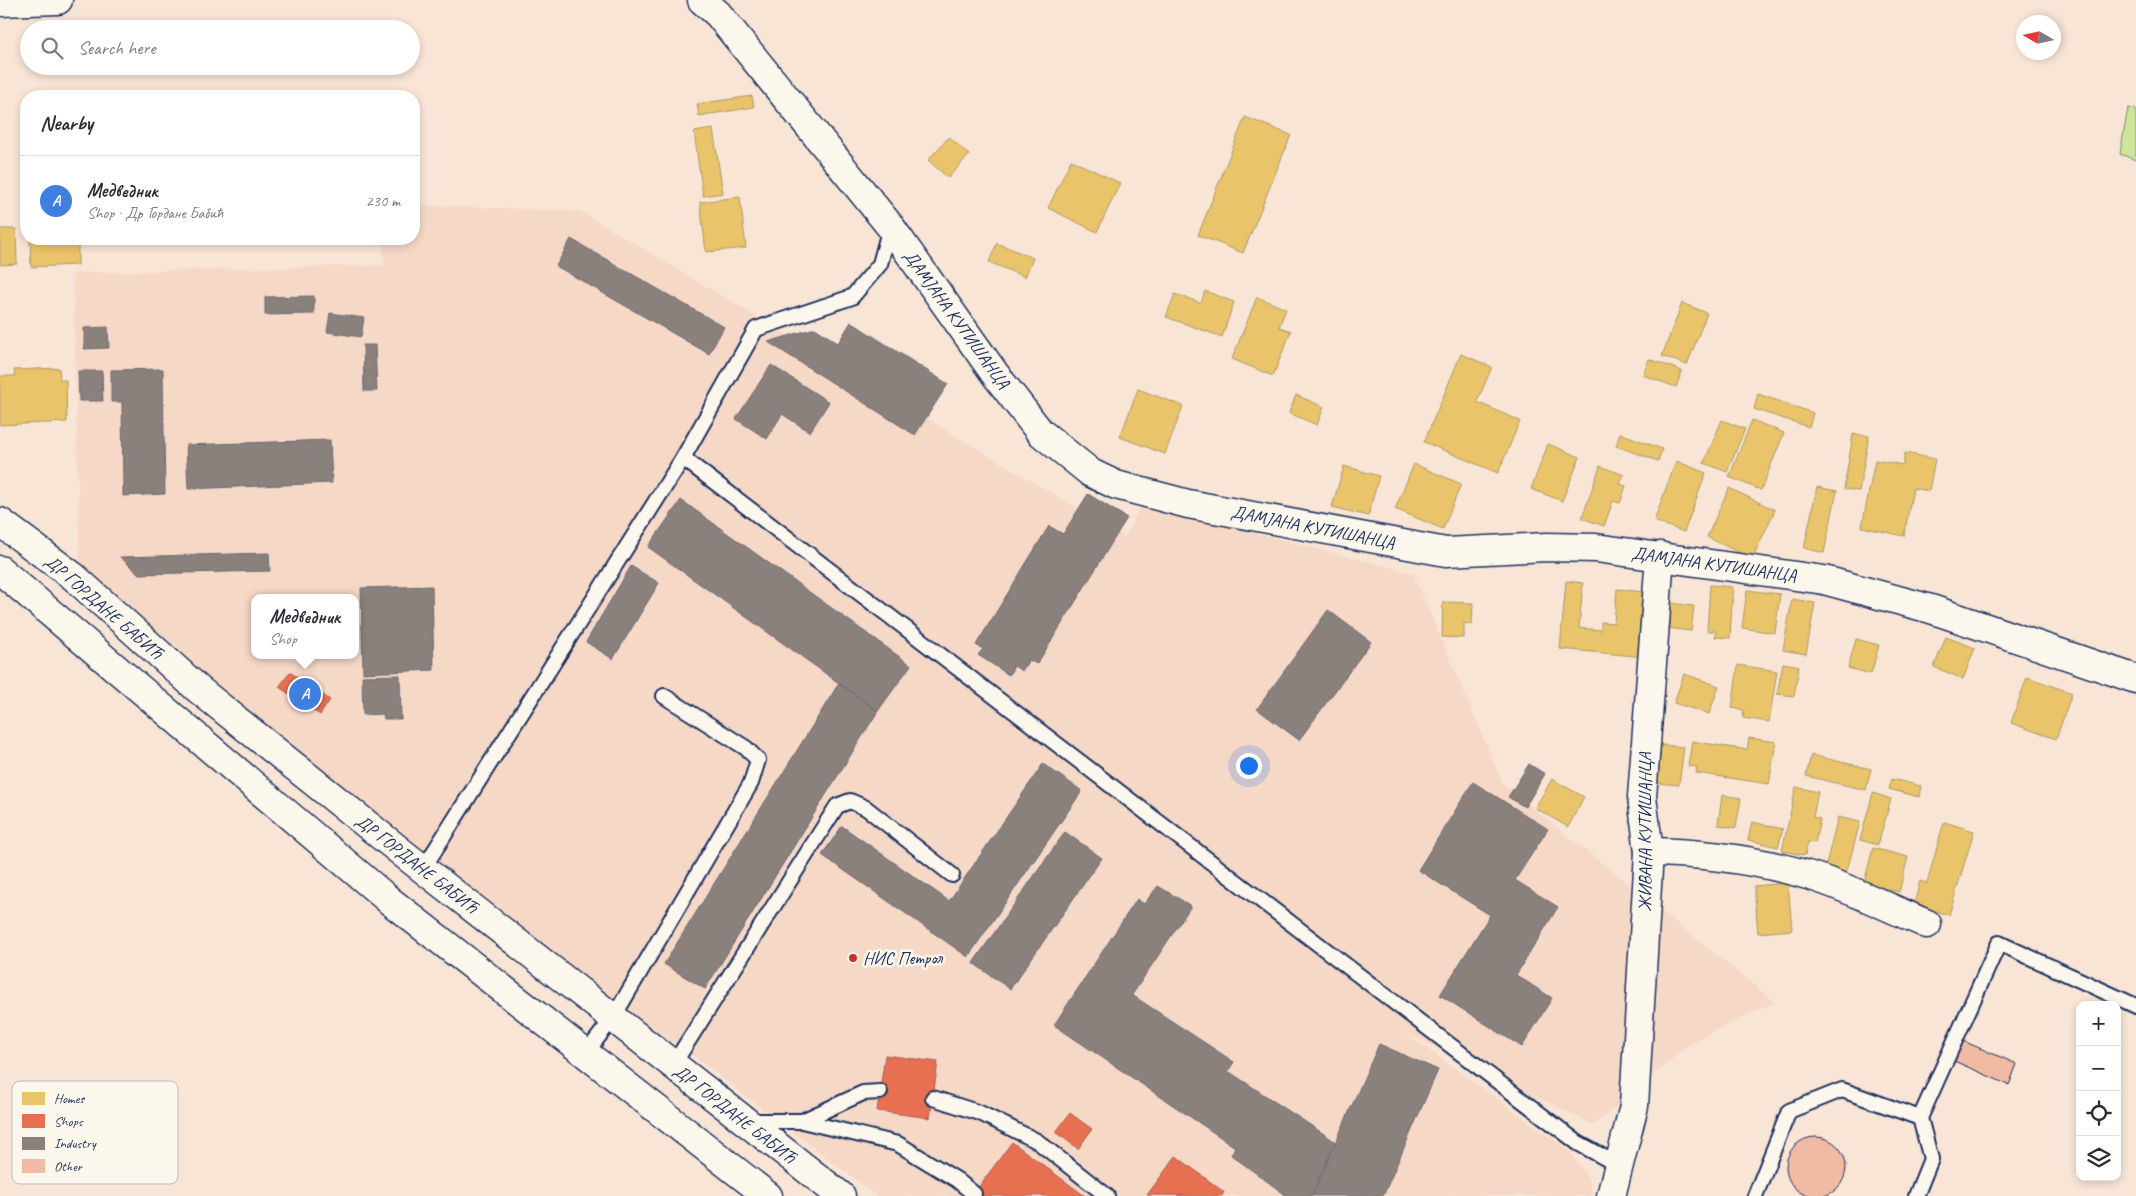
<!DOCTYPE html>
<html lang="en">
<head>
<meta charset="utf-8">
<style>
  :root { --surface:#fff; --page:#f2f2f3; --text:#2b2b33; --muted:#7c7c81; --line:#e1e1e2; --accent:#0b8043 }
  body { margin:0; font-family:Caveat,sans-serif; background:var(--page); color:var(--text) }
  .controls { position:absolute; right:15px; bottom:15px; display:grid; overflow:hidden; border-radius:10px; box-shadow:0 2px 8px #0003 }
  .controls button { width:45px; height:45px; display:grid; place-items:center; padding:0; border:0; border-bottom:1px solid var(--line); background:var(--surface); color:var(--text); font:25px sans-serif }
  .compass { position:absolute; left:2016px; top:15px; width:45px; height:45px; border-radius:50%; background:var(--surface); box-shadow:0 2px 8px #0003; rotate:279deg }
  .you { position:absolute; left:1248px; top:765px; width:18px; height:18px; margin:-12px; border:4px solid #fff; border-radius:50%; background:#1a73e8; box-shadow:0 0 0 8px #1a73e833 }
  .badge { display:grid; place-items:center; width:32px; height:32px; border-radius:50%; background:var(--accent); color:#fff; font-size:16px; font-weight:700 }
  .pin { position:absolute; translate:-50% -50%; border:2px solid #fff; box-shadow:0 1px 5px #0006 }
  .popup { position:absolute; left:251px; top:594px; width:108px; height:65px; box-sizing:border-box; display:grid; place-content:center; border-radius:10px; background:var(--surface); filter:drop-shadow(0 1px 4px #0005); font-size:16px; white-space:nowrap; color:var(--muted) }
  .popup b { font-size:19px; color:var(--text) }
  .popup::after { content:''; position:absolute; left:50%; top:100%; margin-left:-10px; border:10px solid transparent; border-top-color:var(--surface) }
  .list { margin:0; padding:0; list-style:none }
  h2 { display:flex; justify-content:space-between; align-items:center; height:65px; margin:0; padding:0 20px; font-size:21px }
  h2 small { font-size:16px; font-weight:400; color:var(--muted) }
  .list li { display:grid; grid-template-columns:32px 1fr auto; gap:15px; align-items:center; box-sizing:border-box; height:90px; padding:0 20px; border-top:1px solid var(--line) }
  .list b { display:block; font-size:19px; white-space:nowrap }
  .list p { margin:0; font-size:16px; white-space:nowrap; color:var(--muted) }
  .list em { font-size:16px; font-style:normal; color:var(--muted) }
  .icon { flex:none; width:28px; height:28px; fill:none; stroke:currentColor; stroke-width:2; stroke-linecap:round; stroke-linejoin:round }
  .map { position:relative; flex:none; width:2136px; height:1196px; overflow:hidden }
  .search { position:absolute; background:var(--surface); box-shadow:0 2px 8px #0003; left:20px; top:20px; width:400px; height:55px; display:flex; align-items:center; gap:12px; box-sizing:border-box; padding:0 18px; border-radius:28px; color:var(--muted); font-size:19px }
  .panel { position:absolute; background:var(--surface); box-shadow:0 2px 8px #0003; left:20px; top:90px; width:400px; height:155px; border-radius:20px }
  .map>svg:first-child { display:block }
  .built { fill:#f6d8c7; fill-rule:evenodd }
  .green { fill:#cfe59a; stroke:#758a7c }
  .homes { fill:#e9c46a; stroke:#ab9766 }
  .shops { fill:#e76f51; stroke:#aa5c55 }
  .industry { fill:#8a817c; stroke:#696873 }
  .building { fill:#f0baa3; stroke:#1b2f5e }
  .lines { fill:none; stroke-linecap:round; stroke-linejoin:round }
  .lane-casing { stroke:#1b2f5e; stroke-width:18 }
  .street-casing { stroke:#1b2f5e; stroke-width:31 }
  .primary-casing { stroke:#1b2f5e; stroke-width:31 }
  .lane { stroke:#fbf7ec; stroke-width:14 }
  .street { stroke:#fbf7ec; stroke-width:28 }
  .primary { stroke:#fbf7ec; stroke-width:28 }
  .poi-dot { fill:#c8321e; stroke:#fbf7ec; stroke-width:2 }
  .labels { text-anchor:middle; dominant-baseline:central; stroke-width:5; stroke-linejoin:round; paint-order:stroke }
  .street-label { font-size:18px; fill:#1b2f5e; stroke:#fbf7ec }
  .poi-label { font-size:18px; fill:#1b2f5e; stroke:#fbf7ec; text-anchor:start }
  .key { fill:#fbf7ec; stroke:#b8bbc1; stroke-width:1 }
  .key-label { font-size:14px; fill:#1b2f5e }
</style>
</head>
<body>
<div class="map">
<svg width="2136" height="1196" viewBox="0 0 2136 1196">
  <rect width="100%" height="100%" fill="#f8e5d6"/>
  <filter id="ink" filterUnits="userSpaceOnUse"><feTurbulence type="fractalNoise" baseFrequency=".02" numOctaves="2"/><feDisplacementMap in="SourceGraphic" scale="10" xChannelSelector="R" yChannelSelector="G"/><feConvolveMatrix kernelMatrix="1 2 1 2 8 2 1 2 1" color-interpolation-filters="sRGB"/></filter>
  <g filter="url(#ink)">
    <path class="built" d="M414,205L580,211L1125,537L1142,504L1413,573L1503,784L1775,1002L1693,1041L1594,1125L1402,1031L1570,1151L1589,1180L1592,1196H877L693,1056L405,855L80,572L73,273L384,265L383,239H414ZM255,598H355V655H255Z"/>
    <path class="green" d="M2128,108L2136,110V160L2120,154Z"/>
    <g class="homes">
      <path d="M752,96L754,107L699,116L697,104Z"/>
      <path d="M1245,117L1291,135L1243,253L1198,235Z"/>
      <path d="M713,129L723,193L703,196L694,132Z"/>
      <path d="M949,137L969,155L948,178L928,160Z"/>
      <path d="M1071,160L1120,183L1097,232L1048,208Z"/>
      <path d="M740,197L746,248L706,252L700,202Z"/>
      <path d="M0,229H16L17,264L0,265Z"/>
      <path d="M30,239H78V265L31,267Z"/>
      <path d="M997,243L1033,258L1025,277L989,262Z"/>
      <path d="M1205,291L1234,302L1222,337L1166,317L1175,294L1201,303Z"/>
      <path d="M1257,297L1286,309L1279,327L1291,331L1273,376L1232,359Z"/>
      <path d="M1682,303L1707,313L1687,365L1662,356Z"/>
      <path d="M1461,354L1492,367L1477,402L1520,421L1498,473L1424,442Z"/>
      <path d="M1649,359L1682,371L1676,387L1643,375Z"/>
      <path d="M59,368L60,380H66L67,422L0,425V376H15L14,370Z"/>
      <path d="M1138,389L1183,406L1165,454L1120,437Z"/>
      <path d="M1758,394L1813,413L1809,427L1754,409Z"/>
      <path d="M1296,395L1324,407L1317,425L1289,413Z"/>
      <path d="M1722,420L1745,429L1727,472L1704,463Z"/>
      <path d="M1752,420L1784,433L1761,490L1729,477Z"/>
      <path d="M1620,433L1662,449L1658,461L1616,446Z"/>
      <path d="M1853,434L1869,436L1859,491L1844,489Z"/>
      <path d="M1548,444L1580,457L1562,501L1531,489Z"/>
      <path d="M1905,453L1935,459L1929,491L1913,488L1904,536L1862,527L1875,460L1903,465Z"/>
      <path d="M1676,461L1706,473L1684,532L1654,521Z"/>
      <path d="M1414,464L1461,484L1443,529L1395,509Z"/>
      <path d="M1344,466L1379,476L1368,516L1332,507Z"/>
      <path d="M1600,466L1624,475L1620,484L1626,486L1620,503L1613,501L1604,526L1582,518Z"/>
      <path d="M1817,487L1837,491L1824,553L1804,548Z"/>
      <path d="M1729,488L1775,510L1752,559L1707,537Z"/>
      <path d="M1566,581L1583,583L1579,628L1601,630V622L1614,623L1617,589L1644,592L1640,630H1647L1645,657L1560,649Z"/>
      <path d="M1710,585L1733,587L1730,638L1715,637L1716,631H1707Z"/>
      <path d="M1747,590L1780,594L1775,633L1742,628Z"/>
      <path d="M1792,599L1815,603L1806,654L1783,650Z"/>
      <path d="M1443,602L1473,603L1472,625L1464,623V638L1442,637Z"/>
      <path d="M1670,603L1694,606L1691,631L1666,628Z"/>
      <path d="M1946,637L1975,648L1963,679L1934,667Z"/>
      <path d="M1856,639L1879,645L1871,674L1848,668Z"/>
      <path d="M1783,663L1799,666L1794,696L1777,694Z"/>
      <path d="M1738,665L1777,671L1769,722L1743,718L1744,710L1732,708Z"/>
      <path d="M1684,674L1719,686L1709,714L1674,703Z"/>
      <path d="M2027,677L2072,693L2056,739L2011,723Z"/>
      <path d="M1749,738L1776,742L1769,784L1696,773L1697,767L1688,766L1692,741L1747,750Z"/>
      <path d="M1661,745L1684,747L1679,785L1657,783Z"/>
      <path d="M1811,755L1871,769L1866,790L1806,776Z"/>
      <path d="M1552,779L1584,797L1568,827L1535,808Z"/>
      <path d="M1892,779L1921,786L1919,797L1889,789Z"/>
      <path d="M1796,787L1818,792L1813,817L1820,819L1815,843L1808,842L1805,855L1782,851Z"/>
      <path d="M1873,793L1891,799L1878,845L1860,840Z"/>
      <path d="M1722,795L1741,798L1736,828L1718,825Z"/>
      <path d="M1838,817L1860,822L1845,878L1824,872Z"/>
      <path d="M1752,822L1783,829L1778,847L1748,840Z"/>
      <path d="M1944,822L1974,831L1949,915L1914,904L1920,881L1927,883Z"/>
      <path d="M1873,848L1908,857L1899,892L1864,883Z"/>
      <path d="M1788,883L1792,930L1758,933L1754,886Z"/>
    </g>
    <g class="shops">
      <path d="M290,672L330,700L320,715L279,687Z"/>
      <path d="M885,1055L938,1062L930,1118L877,1111Z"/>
      <path d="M1070,1113L1092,1129L1078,1149L1056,1132Z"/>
      <path d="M1012,1142L1085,1196H972Z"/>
      <path d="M1176,1156L1224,1192L1222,1196L1147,1195Z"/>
    </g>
    <g class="industry">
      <path d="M571,239L724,327L709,354L556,266Z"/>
      <path d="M314,296V314L265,315V297Z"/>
      <path d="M330,313L364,318L361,337L327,332Z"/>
      <path d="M851,322L948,384L915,435L768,342L815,328L838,343Z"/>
      <path d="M108,327L109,348L84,349V328Z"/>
      <path d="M363,345H375L377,391H364Z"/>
      <path d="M771,365L829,402L810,432L782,414L767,439L736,419Z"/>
      <path d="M163,369L165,494L123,496L122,402H111V370Z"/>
      <path d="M78,371H102L103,401H79Z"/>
      <path d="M330,440L332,483L188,489L186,445Z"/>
      <path d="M1088,494L1127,518L1037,664L1029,660L1022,671L1014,666L1009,675L978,655L983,649L976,645L1049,526L1063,534Z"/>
      <path d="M681,500L911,665L878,711L648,547Z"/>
      <path d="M269,553L270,571L139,574L120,557Z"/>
      <path d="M631,566L659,583L613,659L586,642Z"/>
      <path d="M432,586L434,670L363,673L361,588Z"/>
      <path d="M1328,610L1371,642L1299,740L1257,709Z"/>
      <path d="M400,675L401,719H384L383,714L363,715L362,676Z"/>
      <path d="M839,683L878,711L705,989L664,964Z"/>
      <path d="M1043,764L1082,791L968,957L822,855L842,826L949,901Z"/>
      <path d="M1529,764L1545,774L1525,807L1508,797Z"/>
      <path d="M1473,782L1548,829L1515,880L1558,907L1516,975L1552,998L1522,1047L1440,995L1490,915L1418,870Z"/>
      <path d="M1065,832L1102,858L1010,989L973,963Z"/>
      <path d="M1158,886L1191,906L1132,995L1234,1062L1228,1071L1336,1142L1312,1196H1287L1231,1155L1235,1147L1054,1025L1137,899L1144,904Z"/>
      <path d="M1379,1044L1438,1070L1383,1196H1312Z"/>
    </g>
    <g class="building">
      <path d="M1963,1041L2017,1064L2009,1085L1954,1061Z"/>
      <circle cx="1816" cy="1167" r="30"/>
    </g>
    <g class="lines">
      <defs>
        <g id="lane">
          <path d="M683,458L756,329L852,297L880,264L890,227"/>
          <path d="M423,869L683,458L1578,1143L1620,1166"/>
          <path d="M586,1053L613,1018L751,783L758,760L746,748L664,696"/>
          <path d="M673,1065L837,806L850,801L866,808L952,875"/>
          <path d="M933,1098L980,1113L1037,1141L1107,1196"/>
          <path d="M749,1121H802L898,1144L957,1180L974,1194"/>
          <path d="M802,1121L863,1093L880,1092"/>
          <path d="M1755,1196L1789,1111L1842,1090L1920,1118"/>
          <path d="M1916,1196L1931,1159L1920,1118L1999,943L2136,1006"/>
        </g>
        <g id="street">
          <path d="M702,0L718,14L890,226L995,374L1040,432L1091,473L1116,485L1188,504L1446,552L1546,547L1596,548L1824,580L1931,609L2136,679"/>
          <path d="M0,2L58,0"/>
          <path d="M1649,852C1704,853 1758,860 1811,876C1850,888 1889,908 1927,924"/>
          <path d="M1611,1196L1634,1106L1649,852L1642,797L1660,556"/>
        </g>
        <g id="primary">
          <path d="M0,522L74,577L198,689L405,855L841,1196"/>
          <path d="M0,570L390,901L768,1196"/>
        </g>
      </defs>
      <use href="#lane" class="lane-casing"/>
      <use href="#street" class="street-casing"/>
      <use href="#primary" class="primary-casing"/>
      <use href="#lane" class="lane"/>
      <use href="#street" class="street"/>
      <use href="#primary" class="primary"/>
    </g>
  </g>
  <circle class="poi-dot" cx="853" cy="958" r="5"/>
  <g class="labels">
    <g class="street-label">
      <text transform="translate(957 319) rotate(54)">ДАМЈАНА КУТИШАНЦА</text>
      <text transform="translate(1313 527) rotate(11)">ДАМЈАНА КУТИШАНЦА</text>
      <text transform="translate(1714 564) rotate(8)">ДАМЈАНА КУТИШАНЦА</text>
      <text transform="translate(104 607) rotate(41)">ДР ГОРДАНЕ БАБИЋ</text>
      <text transform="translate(1645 832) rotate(-90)">ЖИВАНА КУТИШАНЦА</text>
      <text transform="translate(417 864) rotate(38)">ДР ГОРДАНЕ БАБИЋ</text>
      <text transform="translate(735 1114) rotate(38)">ДР ГОРДАНЕ БАБИЋ</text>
    </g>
    <g class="poi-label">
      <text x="863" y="958">НИС Петрол</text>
    </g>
  </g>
  <rect x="12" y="1081" width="166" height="103" rx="8" class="key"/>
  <rect x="22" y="1092" width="23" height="13" fill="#e9c46a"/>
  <rect x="22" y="1114" width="23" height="14" fill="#e76f51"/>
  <rect x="22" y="1137" width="23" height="13" fill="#8a817c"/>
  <rect x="22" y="1159" width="23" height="14" fill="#f0baa3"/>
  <g class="key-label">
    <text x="54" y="1103">Homes</text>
    <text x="54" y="1126">Shops</text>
    <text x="54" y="1148">Industry</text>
    <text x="54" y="1171">Other</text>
  </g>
</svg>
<div class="controls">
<button>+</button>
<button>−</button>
<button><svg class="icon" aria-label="locate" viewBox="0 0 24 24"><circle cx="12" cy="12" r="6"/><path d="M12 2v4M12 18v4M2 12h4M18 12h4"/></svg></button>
<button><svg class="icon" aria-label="layers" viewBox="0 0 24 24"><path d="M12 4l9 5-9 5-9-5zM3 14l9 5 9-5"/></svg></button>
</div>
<svg class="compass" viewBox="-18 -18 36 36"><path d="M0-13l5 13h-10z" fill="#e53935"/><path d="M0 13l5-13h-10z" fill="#7c7c81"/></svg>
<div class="you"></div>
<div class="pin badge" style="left:305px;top:694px;background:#3f7fe0">A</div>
<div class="popup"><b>Медведник</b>Shop</div>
<div class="search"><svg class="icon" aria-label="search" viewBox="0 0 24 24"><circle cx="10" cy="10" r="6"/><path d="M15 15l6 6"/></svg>Search here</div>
<section class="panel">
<h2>Nearby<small></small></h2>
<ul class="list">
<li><span class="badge" style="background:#3f7fe0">A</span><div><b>Медведник</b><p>Shop · Др Гордане Бабић</p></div><em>230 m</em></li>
</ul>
</section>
</div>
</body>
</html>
